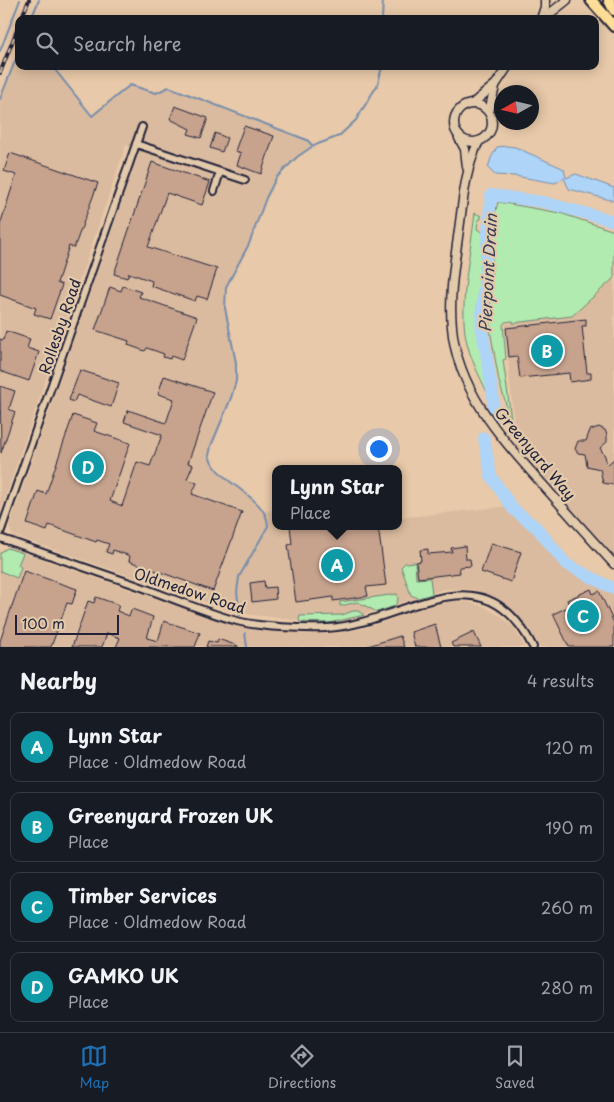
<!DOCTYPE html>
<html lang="en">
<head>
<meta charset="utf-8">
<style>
  :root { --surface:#171b24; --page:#242831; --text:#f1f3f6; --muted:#9ea1a6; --line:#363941; --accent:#1f6fb2 }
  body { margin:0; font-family:"Playpen Sans",sans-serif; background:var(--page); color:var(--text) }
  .compass { position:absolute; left:494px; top:85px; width:45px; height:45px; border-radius:50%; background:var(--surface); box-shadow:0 2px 12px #0003; rotate:262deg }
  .scale { position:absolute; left:15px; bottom:12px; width:104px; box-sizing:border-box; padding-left:5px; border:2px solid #22223b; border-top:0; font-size:14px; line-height:18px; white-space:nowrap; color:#22223b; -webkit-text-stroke:4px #e3caab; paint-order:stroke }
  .you { position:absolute; left:378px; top:448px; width:18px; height:18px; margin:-12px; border:4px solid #fff; border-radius:50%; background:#1a73e8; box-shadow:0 0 0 8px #1a73e833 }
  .badge { display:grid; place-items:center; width:32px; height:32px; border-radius:50%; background:var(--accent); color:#fff; font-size:16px; font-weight:700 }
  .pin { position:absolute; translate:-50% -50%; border:2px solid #fff; box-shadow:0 1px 5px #0006 }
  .popup { position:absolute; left:272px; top:465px; width:130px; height:65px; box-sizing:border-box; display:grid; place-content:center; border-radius:10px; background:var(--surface); filter:drop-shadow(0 1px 4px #0005); font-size:16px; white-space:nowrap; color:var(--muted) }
  .popup b { font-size:19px; color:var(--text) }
  .popup::after { content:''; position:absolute; left:50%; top:100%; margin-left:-10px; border:10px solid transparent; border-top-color:var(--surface) }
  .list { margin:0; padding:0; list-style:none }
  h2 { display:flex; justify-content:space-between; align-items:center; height:65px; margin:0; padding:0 20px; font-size:21px }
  h2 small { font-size:16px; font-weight:400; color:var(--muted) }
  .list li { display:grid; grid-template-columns:32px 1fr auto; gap:15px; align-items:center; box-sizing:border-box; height:70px; margin:0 10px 10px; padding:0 10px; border:1px solid var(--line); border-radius:10px }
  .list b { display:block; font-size:19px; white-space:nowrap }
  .list p { margin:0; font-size:16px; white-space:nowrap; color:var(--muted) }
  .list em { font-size:16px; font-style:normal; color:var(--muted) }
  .icon { flex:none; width:28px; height:28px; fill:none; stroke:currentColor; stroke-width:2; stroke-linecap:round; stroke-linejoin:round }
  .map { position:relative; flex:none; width:614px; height:647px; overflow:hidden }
  .search { position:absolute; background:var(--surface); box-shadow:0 2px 12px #0003; left:15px; right:15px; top:15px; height:55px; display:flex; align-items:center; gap:12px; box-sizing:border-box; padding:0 18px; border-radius:10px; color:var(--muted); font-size:19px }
  .sheet { height:385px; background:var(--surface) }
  nav { display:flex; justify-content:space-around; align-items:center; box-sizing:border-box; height:70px; border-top:1px solid var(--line); background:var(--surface); font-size:14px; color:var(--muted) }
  nav a { display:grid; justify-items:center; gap:2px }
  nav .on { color:var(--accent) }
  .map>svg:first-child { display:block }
  .built { fill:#dabb9f }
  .green { fill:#b2ebaf; stroke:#6a8675 }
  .water { fill:#aed4f7; stroke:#768dac }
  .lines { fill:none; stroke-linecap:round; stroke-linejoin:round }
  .stream { stroke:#768dac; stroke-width:2 }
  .river { stroke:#aed4f7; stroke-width:12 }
  .building { fill:#c7a38e; stroke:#22223b }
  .minor-casing { stroke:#22223b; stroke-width:10 }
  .tertiary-casing { stroke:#22223b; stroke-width:11 }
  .trunk-casing { stroke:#22223b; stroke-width:14 }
  .minor { stroke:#e3caab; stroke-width:6 }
  .tertiary { stroke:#e3caab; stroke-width:8 }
  .trunk { stroke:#fedd96; stroke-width:10 }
  .rail-casing { stroke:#22223b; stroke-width:4 }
  .rail { stroke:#e3caab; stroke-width:2; stroke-dasharray:5.5; stroke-linecap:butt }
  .labels { text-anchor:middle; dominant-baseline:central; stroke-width:4.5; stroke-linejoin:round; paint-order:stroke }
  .street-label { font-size:15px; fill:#22223b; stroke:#e3caab }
  .water-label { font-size:16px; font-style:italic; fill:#373d57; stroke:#e3caab }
</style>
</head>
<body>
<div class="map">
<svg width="614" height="647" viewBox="0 0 614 647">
  <rect width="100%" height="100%" fill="#e8c9a9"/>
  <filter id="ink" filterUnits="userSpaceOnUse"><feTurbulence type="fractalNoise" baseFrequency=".02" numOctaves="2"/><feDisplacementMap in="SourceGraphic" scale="10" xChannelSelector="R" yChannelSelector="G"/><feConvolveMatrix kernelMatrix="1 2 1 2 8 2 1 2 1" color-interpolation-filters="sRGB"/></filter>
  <g filter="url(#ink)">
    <g class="built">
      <path d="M19,51V66H52L92,116L130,85L156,93L169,87L307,140L313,146L297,157L276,178L266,198L249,244L226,287L225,308L236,363V381L231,398L211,446L209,456L222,476L250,498L263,512L276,509V526H398V518L510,506L537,528L566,564L614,589V647H540L530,629L506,604L472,589H444L361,615L302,621L237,613L12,535L9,527L140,149L126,145L0,513V99Z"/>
      <path d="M614,278V562L516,447L505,324L572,316Z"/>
      <path d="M4,548H10L222,622L269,631L321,634L340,633L362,629L436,604L454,601L468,602L483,606L502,617L514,628L525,647H0V553Z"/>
    </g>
    <g class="green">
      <path d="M498,202L560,213L614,231V278L572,316L513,323V321L505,322L503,325L506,359L503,360L513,433H510L508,411L499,381L490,329L493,223Z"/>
      <path d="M475,213L481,216V219H478L477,229L483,232L477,308L478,335L489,391L487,392C479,375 470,358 466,339C459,304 471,249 475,213Z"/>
      <path d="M7,548L23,553L18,565L21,567L17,578L0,571V553Z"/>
      <path d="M415,562L416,579L430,578L432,594L418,598L411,595L401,567L405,563Z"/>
      <path d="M397,594L398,600L395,606L377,612L358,602L340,606V602Z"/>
      <path d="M353,611H358L364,615L329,623L300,622L299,620L300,616L342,615Z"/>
    </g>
    <path class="water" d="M507,146L515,147L560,167L564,169L566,178L576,174L614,188V201L569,189L564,178L555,183L515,176L495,175L488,168L491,158L497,147Z"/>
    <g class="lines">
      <g class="stream">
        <path d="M31,19L39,0"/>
        <path d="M382,19L383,0"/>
        <path d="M0,51L20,0"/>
        <path d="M52,66L92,116L130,85L156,93L169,87L307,140L313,146"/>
        <path d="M0,99L19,51"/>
        <path d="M240,615L237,592L239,577L268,526C267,496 219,485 209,456L211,446L231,398L236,381V363L225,308L226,287L249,244L266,198L276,178L297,157L313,146L339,136L356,120L378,84L382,66"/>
        <path d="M245,633L247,647"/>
      </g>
      <g class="river">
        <path d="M494,415L493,395L481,323L491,195L543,202L614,221"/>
        <path d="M484,438L491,476L513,509L537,528L566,564L614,589"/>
      </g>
    </g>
    <g class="building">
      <path d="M175,106L208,118L201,138L188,134L190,129L170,119Z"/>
      <path d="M244,126L274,136L261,174L237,165L241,153L235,151Z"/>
      <path d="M215,133L227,138L222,152L210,148Z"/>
      <path d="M10,153L98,183L74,248L69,246L57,283L62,285L50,319L34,314L36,308L0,295V225L16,175L4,171Z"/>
      <path d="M152,162L210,182L202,205L167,193L148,247L217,269L207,299L197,296L195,301L151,286L152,281L129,273L127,278L114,274Z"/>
      <path d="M123,286L141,292L139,297L197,317L182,360L171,356L170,359L163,357L164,354L147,348L145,351L128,345L129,341L95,330L110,287L121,291Z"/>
      <path d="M586,319V326H582L587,373H591V379L570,382L569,373L520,378L517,356L509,357L506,328Z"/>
      <path d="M6,331L30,339L27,348L39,352L29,381L0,371V339L3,340Z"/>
      <path d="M80,370L119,383L111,407L77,395L74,402L69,400Z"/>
      <path d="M164,376L213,392L188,463L193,465L187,479L197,483L192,494L242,512L213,591L129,561L130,556L113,550L112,554L106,552L109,544L97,540L96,542L49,525L47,531L27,524L38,491L46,494L73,415L97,423L94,431L130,443L110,501L122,506L137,462L150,466L162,435L124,422L128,410L166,423L174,399L158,394Z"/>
      <path d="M0,386L15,391L9,409L15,412L1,453Z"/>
      <path d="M599,427L605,430L607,435V442L600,448L605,456L607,465L614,459V485L603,483L600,469L587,466L585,454L578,453L575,449L578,441H586L590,430Z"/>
      <path d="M290,526H378L386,585L366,587L368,596L333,601V597L296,602L288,545L292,544Z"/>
      <path d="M491,543L521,552L511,582L481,572Z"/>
      <path d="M465,546L466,559H470L471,566L459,567L460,573L418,578L416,562L421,561L420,550L428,549V554L452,552L451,548Z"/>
      <path d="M24,571L77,589L72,604L67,603L51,647H0V641Z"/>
      <path d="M264,581L265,588L275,587L276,599L252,602L250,583Z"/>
      <path d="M591,589L593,594L599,591L614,623V647H569L553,614L570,606L567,600Z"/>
      <path d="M96,597L119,605L117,611L129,616L132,609L153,617L147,638L158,641L164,621L200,633L195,647H116L120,638L107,633L102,647H72L88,601L94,603Z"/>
      <path d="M435,624L441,647H415L411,632Z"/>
      <path d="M474,632L481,647H453L451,643Z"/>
      <path d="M400,636L404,647H368V646Z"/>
      <path d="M218,639L238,646V647H206L208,641L217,643Z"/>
    </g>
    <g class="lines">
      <defs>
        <g id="minor">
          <path d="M136,144L245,180"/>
          <path d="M214,191L220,172"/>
          <path d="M0,533L142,127"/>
          <path d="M0,538C44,553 88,569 133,584C167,596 201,611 237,621C259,627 304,629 327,628C402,625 482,545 533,647"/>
        </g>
        <g id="tertiary">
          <path d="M541,19L545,7V0"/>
          <path d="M543,19L567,0"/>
          <path d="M472,104L496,84L508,66"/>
          <circle cx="473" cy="123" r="19"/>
          <path d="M489,112L495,86"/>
          <path d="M459,138L465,149L467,167"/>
          <path d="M479,141C464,171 463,204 458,237C454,267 449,297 452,327C457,391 503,440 543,485C567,512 590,538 614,564"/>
        </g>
        <g id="trunk">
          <path d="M591,0L614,26"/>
          <path d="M609,0L614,10"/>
        </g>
      </defs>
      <use href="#minor" class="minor-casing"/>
      <use href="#tertiary" class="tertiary-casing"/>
      <use href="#trunk" class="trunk-casing"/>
      <use href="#minor" class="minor"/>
      <use href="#tertiary" class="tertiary"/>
      <use href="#trunk" class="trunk"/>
      <defs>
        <g id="rail">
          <path d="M21,19L29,0"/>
          <path d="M0,73L19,25"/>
        </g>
      </defs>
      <use href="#rail" class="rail-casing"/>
      <use href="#rail" class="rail"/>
    </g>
  </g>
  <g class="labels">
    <g class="street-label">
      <text transform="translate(59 326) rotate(-71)">Rollesby Road</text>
      <text transform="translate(536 453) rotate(50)">Greenyard Way</text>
      <text transform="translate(190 590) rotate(18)">Oldmedow Road</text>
    </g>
    <g class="water-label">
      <text transform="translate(487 273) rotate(-87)">Pierpoint Drain</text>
    </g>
  </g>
</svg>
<svg class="compass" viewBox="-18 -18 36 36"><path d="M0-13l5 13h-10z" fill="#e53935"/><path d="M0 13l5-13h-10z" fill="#9ea1a6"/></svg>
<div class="scale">100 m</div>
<div class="you"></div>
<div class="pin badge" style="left:337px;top:565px;background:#0f9aa8">A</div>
<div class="popup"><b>Lynn Star</b>Place</div>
<div class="pin badge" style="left:547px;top:351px;background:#0f9aa8">B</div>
<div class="pin badge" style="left:583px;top:616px;background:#0f9aa8">C</div>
<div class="pin badge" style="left:88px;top:467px;background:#0f9aa8">D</div>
<div class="search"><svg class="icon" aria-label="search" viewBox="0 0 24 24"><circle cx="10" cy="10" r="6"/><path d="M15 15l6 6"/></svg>Search here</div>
</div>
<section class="sheet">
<h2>Nearby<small>4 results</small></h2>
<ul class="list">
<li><span class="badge" style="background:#0f9aa8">A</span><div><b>Lynn Star</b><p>Place · Oldmedow Road</p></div><em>120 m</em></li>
<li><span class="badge" style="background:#0f9aa8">B</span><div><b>Greenyard Frozen UK</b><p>Place</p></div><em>190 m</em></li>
<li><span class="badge" style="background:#0f9aa8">C</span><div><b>Timber Services</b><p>Place · Oldmedow Road</p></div><em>260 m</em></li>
<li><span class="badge" style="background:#0f9aa8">D</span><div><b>GAMKO UK</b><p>Place</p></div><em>280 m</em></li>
</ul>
</section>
<nav>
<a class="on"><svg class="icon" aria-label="map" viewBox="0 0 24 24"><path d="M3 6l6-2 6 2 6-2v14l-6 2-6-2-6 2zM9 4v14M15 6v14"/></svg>Map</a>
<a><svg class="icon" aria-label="directions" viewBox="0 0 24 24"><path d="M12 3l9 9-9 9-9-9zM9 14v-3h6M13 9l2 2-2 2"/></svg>Directions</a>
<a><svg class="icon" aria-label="saved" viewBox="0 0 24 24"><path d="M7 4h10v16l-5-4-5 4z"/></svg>Saved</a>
</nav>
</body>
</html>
